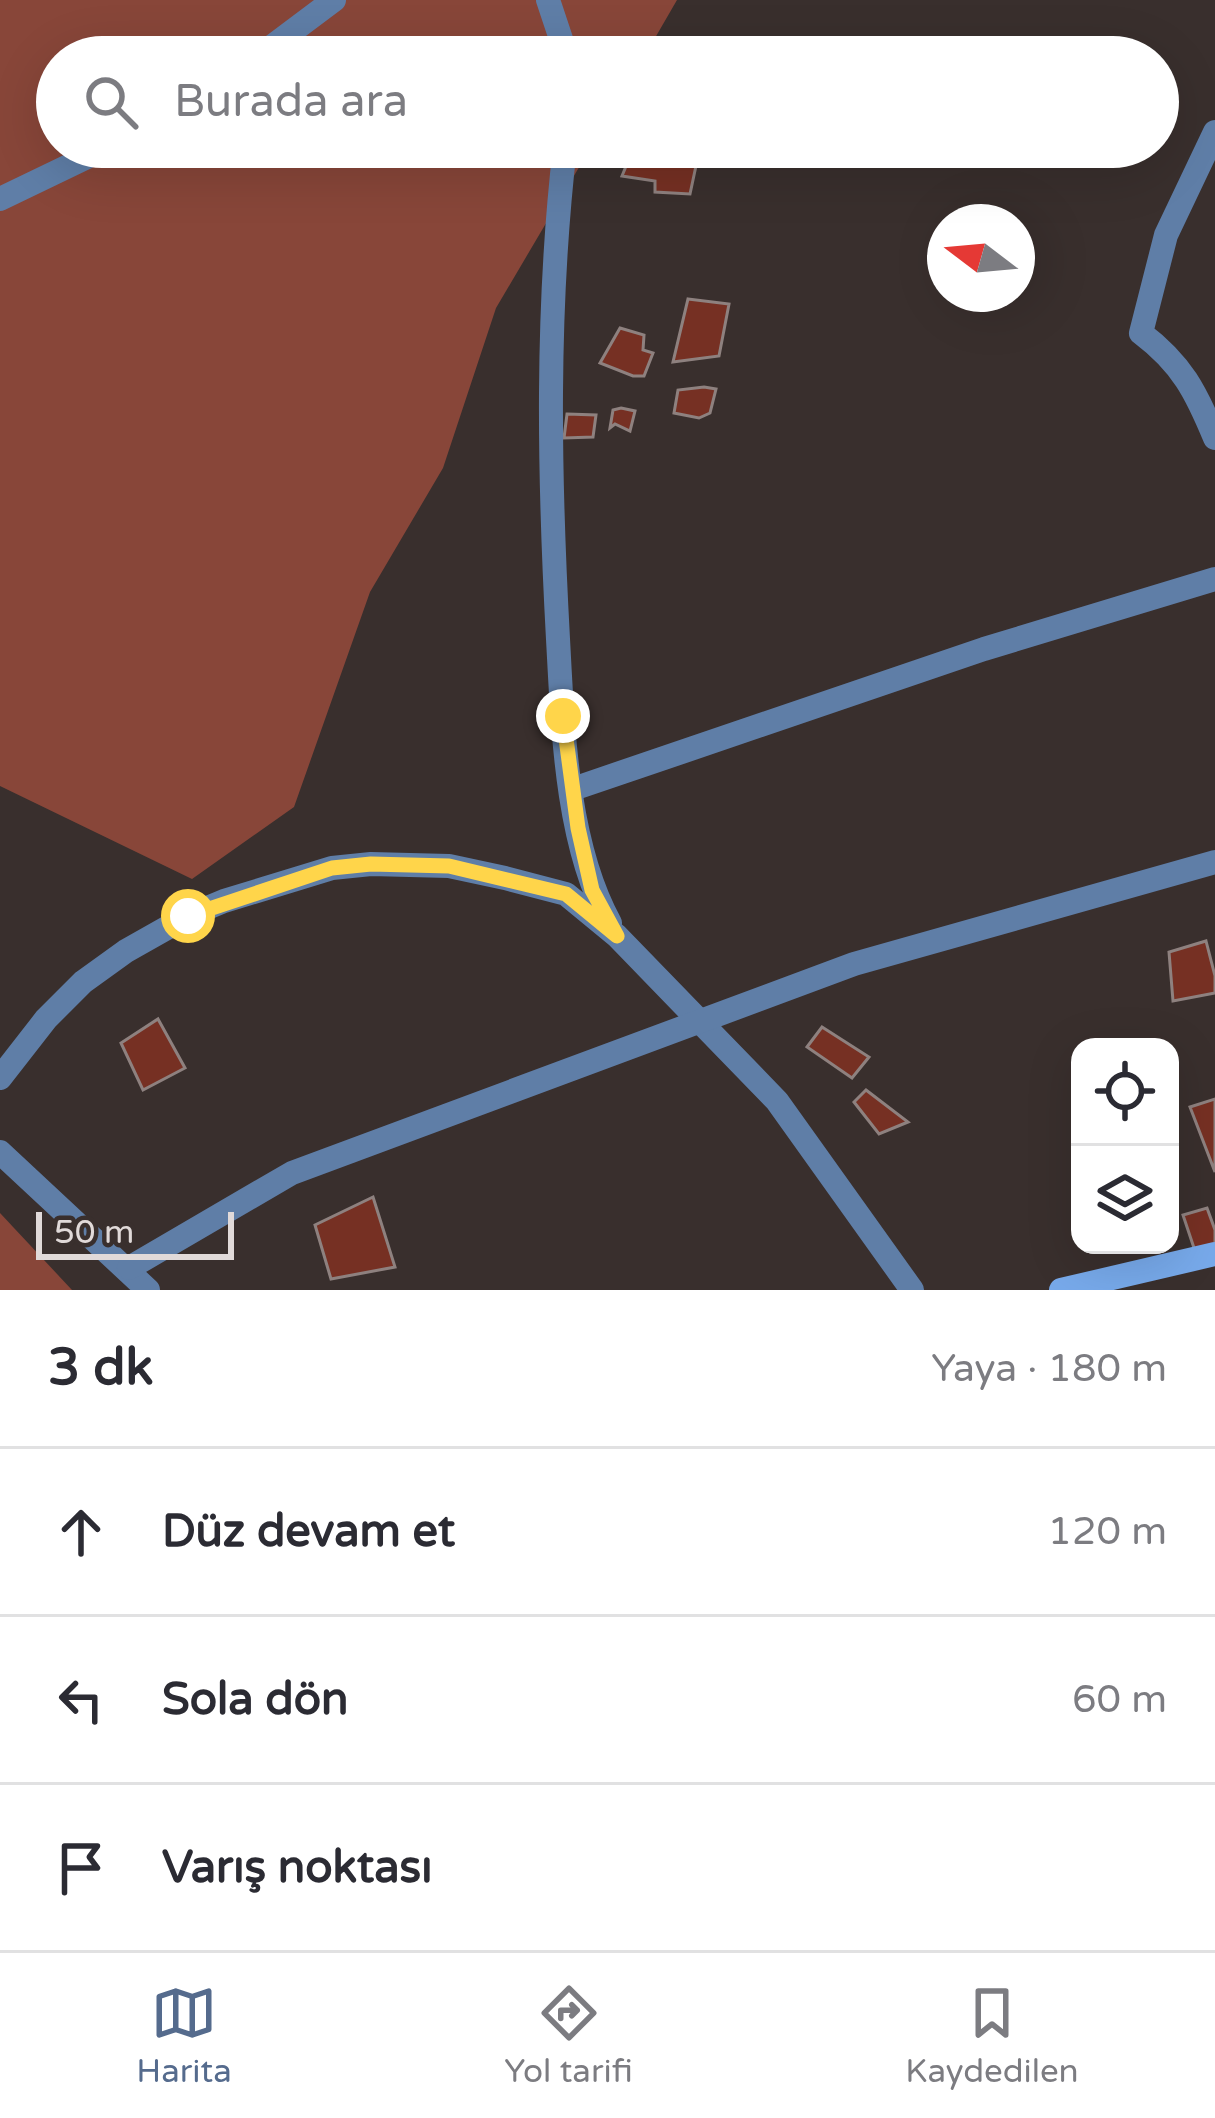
<!DOCTYPE html>
<html lang="tr">
<head>
<meta charset="utf-8">
<style>
  :root { --surface:#fff; --page:#f7f7f7; --text:#2b2b33; --muted:#7c7c81; --line:#e1e1e2; --accent:#556b8d }
  body { margin:0; font-family:"Varela Round",sans-serif; background:var(--page); color:var(--text) }
  .controls { position:absolute; right:36px; bottom:36px; display:grid; overflow:hidden; border-radius:24px; box-shadow:0 12px 48px #0002 }
  .controls button { width:108px; height:108px; display:grid; place-items:center; padding:0; border:0; border-bottom:3px solid var(--line); background:var(--surface); color:var(--text); font:60px sans-serif }
  .compass { position:absolute; left:927px; top:204px; width:108px; height:108px; border-radius:50%; background:var(--surface); box-shadow:0 12px 48px #0002; rotate:286deg }
  .scale { position:absolute; left:36px; bottom:30px; width:198px; box-sizing:border-box; padding-left:12px; border:6px solid #e1dad9; border-top:0; font-size:33px; line-height:42px; white-space:nowrap; color:#e1dad9; -webkit-text-stroke:9px #392f2d; paint-order:stroke }
  .stop { position:absolute; width:36px; height:36px; margin:-27px; border:9px solid #ffd54a; border-radius:50%; background:#fff }
  .stop.end { background:#ffd54a; border-color:#fff; box-shadow:0 3px 12px #0008 }
  .list { margin:0; padding:0; list-style:none }
  h2 { display:flex; justify-content:space-between; align-items:center; height:156px; margin:0; padding:0 48px; font-size:51px }
  h2 small { font-size:39px; font-weight:400; color:var(--muted) }
  .list li { display:grid; grid-template-columns:78px 1fr auto; gap:36px; align-items:center; box-sizing:border-box; height:168px; padding:0 48px; border-top:3px solid var(--line) }
  .list b { display:block; font-size:45px; white-space:nowrap }
  .list em { font-size:39px; font-style:normal; color:var(--muted) }
  .icon { flex:none; width:66px; height:66px; fill:none; stroke:currentColor; stroke-width:2; stroke-linecap:round; stroke-linejoin:round }
  .map { position:relative; flex:none; width:1215px; height:1290px; overflow:hidden }
  .search { position:absolute; background:var(--surface); box-shadow:0 12px 48px #0002; left:36px; right:36px; top:36px; height:132px; display:flex; align-items:center; gap:30px; box-sizing:border-box; padding:0 42px; border-radius:66px; color:var(--muted); font-size:45px }
  .sheet { height:660px; background:var(--surface) }
  nav { display:flex; justify-content:space-around; align-items:center; box-sizing:border-box; height:168px; border-top:3px solid var(--line); background:var(--surface); font-size:33px; color:var(--muted) }
  nav a { display:grid; justify-items:center; gap:6px }
  nav .on { color:var(--accent) }
  .map>svg:first-child { display:block }
  .green { fill:#884639 }
  .building { fill:#763023; stroke:#8e817f; stroke-width:3 }
  .lines { fill:none; stroke-linecap:round; stroke-linejoin:round }
  .street { stroke:#5f7ea7; stroke-width:24 }
  .secondary { stroke:#77a9ea; stroke-width:24 }
  .route { stroke:#ffd54a; stroke-width:15 }
</style>
</head>
<body>
<div class="map">
<svg width="1215" height="1290" viewBox="0 0 1215 1290">
  <rect width="100%" height="100%" fill="#392f2d"/>
  <g class="green">
    <path d="M0,0H677L644,57H57V147H591L496,308L443,468L370,592L294,807L192,879L0,786Z"/>
    <path d="M0,1213L72,1290H0Z"/>
  </g>
  <g class="building">
    <path d="M634,147H700L690,194L655,192V181L622,176Z"/>
    <path d="M688,299L729,304L719,356L673,362Z"/>
    <path d="M620,328L644,335L643,350L653,353L644,376H633L600,363Z"/>
    <path d="M704,387L716,389L710,413L699,418L674,413L678,390Z"/>
    <path d="M621,408L635,411L630,431L615,424L610,428L613,410Z"/>
    <path d="M567,414L596,415L593,437L564,438Z"/>
    <path d="M1206,941L1215,976V993L1173,1001L1169,952Z"/>
    <path d="M158,1019L185,1068L143,1090L121,1043Z"/>
    <path d="M822,1027L869,1057L852,1078L807,1047Z"/>
    <path d="M866,1090L908,1122L879,1134L854,1102Z"/>
    <path d="M1215,1099V1172L1190,1107Z"/>
    <path d="M373,1197L395,1267L331,1279L315,1225Z"/>
    <path d="M1207,1208L1215,1230V1248L1195,1251L1183,1215Z"/>
  </g>
  <g class="lines">
    <g class="street">
      <path d="M548,0L567,57"/>
      <path d="M258,57L334,0"/>
      <path d="M1215,132L1166,235L1141,333C1182,364 1196,392 1215,438"/>
      <path d="M565,147C546,310 549,475 558,639C563,729 566,843 610,923"/>
      <path d="M0,199L108,147"/>
      <path d="M573,789L984,649L1215,579"/>
      <path d="M0,1078L46,1019L83,982L126,951L188,916L224,901L332,868L371,864L449,866L505,878L566,894L617,936L777,1101L912,1290"/>
      <path d="M0,1152L148,1290"/>
      <path d="M129,1268L292,1173L854,964L1215,862"/>
    </g>
    <path class="secondary" d="M1061,1290L1215,1254"/>
  </g>
  <g class="lines">
    <path class="route" d="M188,916L332,868L371,864L449,866L566,894L617,936L592,890L578,828L563,716"/>
  </g>
</svg>
<div class="controls">
<button><svg class="icon" aria-label="locate" viewBox="0 0 24 24"><circle cx="12" cy="12" r="6"/><path d="M12 2v4M12 18v4M2 12h4M18 12h4"/></svg></button>
<button><svg class="icon" aria-label="layers" viewBox="0 0 24 24"><path d="M12 4l9 5-9 5-9-5zM3 14l9 5 9-5"/></svg></button>
</div>
<svg class="compass" viewBox="-18 -18 36 36"><path d="M0-13l5 13h-10z" fill="#e53935"/><path d="M0 13l5-13h-10z" fill="#7c7c81"/></svg>
<div class="scale">50 m</div>
<div class="stop" style="left:188px;top:916px"></div>
<div class="stop end" style="left:563px;top:716px"></div>
<div class="search"><svg class="icon" aria-label="search" viewBox="0 0 24 24"><circle cx="10" cy="10" r="6"/><path d="M15 15l6 6"/></svg>Burada ara</div>
</div>
<section class="sheet">
<h2>3 dk<small>Yaya · 180 m</small></h2>
<ul class="list">
<li><svg class="icon" aria-label="ahead" viewBox="0 0 24 24"><path d="M12 20V5M6 11l6-6 6 6"/></svg><div><b>Düz devam et</b></div><em>120 m</em></li>
<li><svg class="icon" aria-label="left" viewBox="0 0 24 24"><path d="M17 20v-9H6M10 6l-5 5 5 5"/></svg><div><b>Sola dön</b></div><em>60 m</em></li>
<li><svg class="icon" aria-label="arrive" viewBox="0 0 24 24"><path d="M6 21V4h12l-3 4 3 4H6"/></svg><div><b>Varış noktası</b></div></li>
</ul>
</section>
<nav>
<a class="on"><svg class="icon" aria-label="map" viewBox="0 0 24 24"><path d="M3 6l6-2 6 2 6-2v14l-6 2-6-2-6 2zM9 4v14M15 6v14"/></svg>Harita</a>
<a><svg class="icon" aria-label="directions" viewBox="0 0 24 24"><path d="M12 3l9 9-9 9-9-9zM9 14v-3h6M13 9l2 2-2 2"/></svg>Yol tarifi</a>
<a><svg class="icon" aria-label="saved" viewBox="0 0 24 24"><path d="M7 4h10v16l-5-4-5 4z"/></svg>Kaydedilen</a>
</nav>
</body>
</html>
